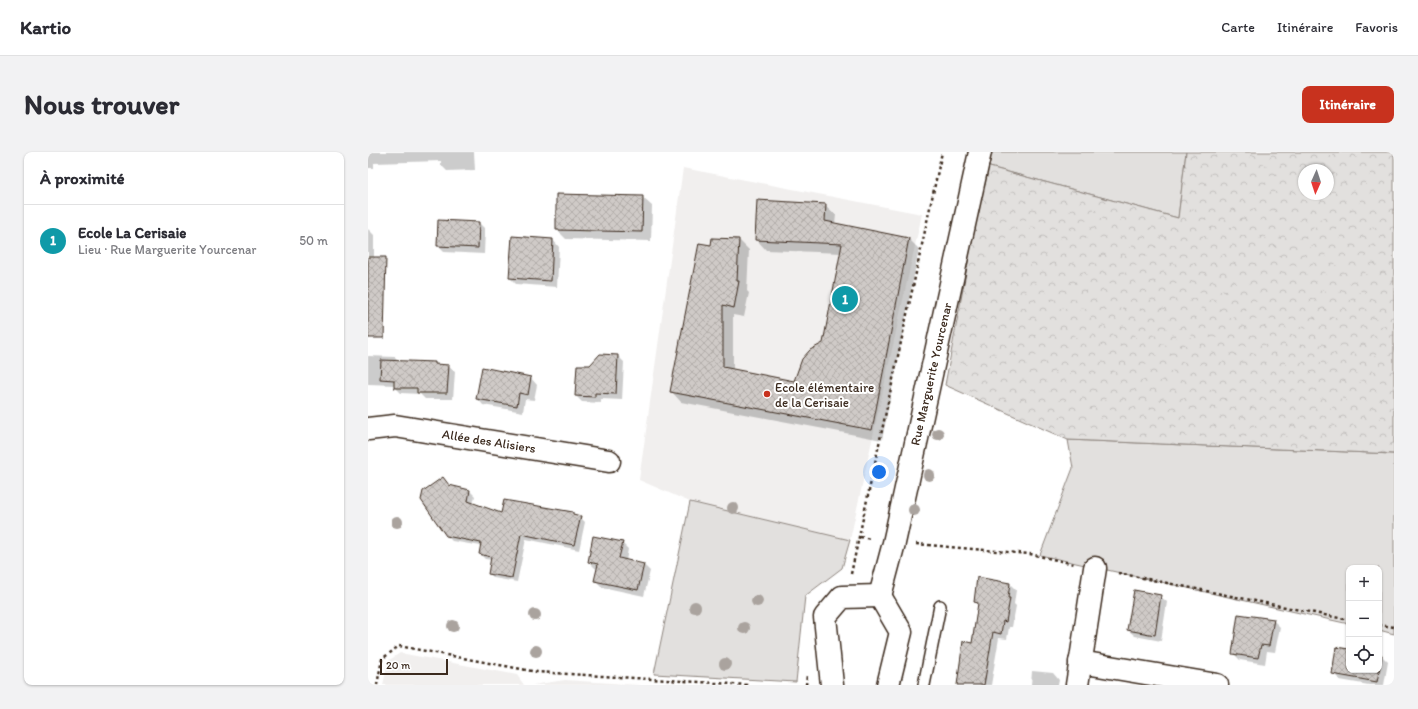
<!DOCTYPE html>
<html lang="fr">
<head>
<meta charset="utf-8">
<style>
  :root { --surface:#fff; --page:#f2f2f3; --text:#2b2b33; --muted:#7c7c81; --line:#e1e1e2; --accent:#c8321e }
  body { margin:0; font-family:Itim,sans-serif; background:var(--page); color:var(--text) }
  .controls { position:absolute; right:12px; bottom:12px; display:grid; overflow:hidden; border-radius:8px; box-shadow:0 1px 3px #0004 }
  .controls button { width:36px; height:36px; display:grid; place-items:center; padding:0; border:0; border-bottom:1px solid var(--line); background:var(--surface); color:var(--text); font:20px sans-serif }
  .compass { position:absolute; left:930px; top:12px; width:36px; height:36px; border-radius:50%; background:var(--surface); box-shadow:0 1px 3px #0004; rotate:183deg }
  .scale { position:absolute; left:12px; bottom:10px; width:68px; box-sizing:border-box; padding-left:4px; border:2px solid #3b2a1e; border-top:0; font-size:11px; line-height:14px; white-space:nowrap; color:#3b2a1e; -webkit-text-stroke:3px #fff; paint-order:stroke }
  .you { position:absolute; left:511px; top:320px; width:14px; height:14px; margin:-10px; border:3px solid #fff; border-radius:50%; background:#1a73e8; box-shadow:0 0 0 6px #1a73e833 }
  .badge { display:grid; place-items:center; width:26px; height:26px; border-radius:50%; background:var(--accent); color:#fff; font-size:13px; font-weight:700 }
  .pin { position:absolute; translate:-50% -50%; border:2px solid #fff; box-shadow:0 1px 4px #0006 }
  .list { margin:0; padding:0; list-style:none }
  h2 { display:flex; justify-content:space-between; align-items:center; height:52px; margin:0; padding:0 16px; font-size:17px }
  h2 small { font-size:13px; font-weight:400; color:var(--muted) }
  .list li { display:grid; grid-template-columns:26px 1fr auto; gap:12px; align-items:center; box-sizing:border-box; height:72px; padding:0 16px; border-top:1px solid var(--line) }
  .list b { display:block; font-size:15px; white-space:nowrap }
  .list p { margin:0; font-size:13px; white-space:nowrap; color:var(--muted) }
  .list em { font-size:13px; font-style:normal; color:var(--muted) }
  .icon { flex:none; width:22px; height:22px; fill:none; stroke:currentColor; stroke-width:2; stroke-linecap:round; stroke-linejoin:round }
  .map { position:relative; flex:none; width:1026px; height:533px; overflow:hidden; border-radius:8px }
  header { display:flex; align-items:center; gap:24px; box-sizing:border-box; height:56px; padding:0 20px; background:var(--surface); border-bottom:1px solid var(--line) }
  header strong { font-size:19px }
  nav { display:flex; gap:22px; margin-inline-start:auto; font-size:14px }
  .intro { display:flex; align-items:center; justify-content:space-between; box-sizing:border-box; height:96px; padding:0 24px }
  h1 { margin:0; font-size:28px }
  .button { padding:10px 18px; border-radius:8px; background:var(--accent); color:#fff; font-size:14px; font-weight:700 }
  main { display:flex; gap:24px; padding:0 24px }
  aside { flex:1; background:var(--surface); border-radius:8px; box-shadow:0 1px 3px #0004 }
  .map>svg:first-child { display:block }
  .built { fill:#f1efee }
  .green { fill:#e2e0de; stroke:#8e857e }
  .forest { fill:url(#forest-crowns); stroke:#8e857e; fill-rule:evenodd }
  .shadow { fill:#0003 }
  .building { fill:url(#building-cross-hatch); stroke:#3b2a1e }
  .lines { fill:none; stroke-linecap:round; stroke-linejoin:round }
  .service-casing { stroke:#3b2a1e; stroke-width:14 }
  .minor-casing { stroke:#3b2a1e; stroke-width:25 }
  .path { stroke:#3b2a1e; stroke-width:2.5; stroke-dasharray:3 3; stroke-linecap:butt }
  .service { stroke:#fff; stroke-width:11 }
  .minor { stroke:#fff; stroke-width:22 }
  .tree { fill:#aaa39e }
  .poi-dot { fill:#c8321e; stroke:#fff; stroke-width:1.5 }
  .labels { text-anchor:middle; dominant-baseline:central; stroke-width:4; stroke-linejoin:round; paint-order:stroke }
  .street-label { font-size:13px; fill:#3b2a1e; stroke:#fff }
  .poi-label { font-size:13px; fill:#3b2a1e; stroke:#fff; text-anchor:start }
</style>
</head>
<body>
<header>
<strong>Kartio</strong>
<nav><a>Carte</a><a>Itinéraire</a><a>Favoris</a></nav>
</header>
<div class="intro"><h1>Nous trouver</h1><a class="button">Itinéraire</a></div>
<main>
<aside>
<h2>À proximité<small></small></h2>
<ul class="list">
<li><span class="badge" style="background:#0f9aa8">1</span><div><b>Ecole La Cerisaie</b><p>Lieu · Rue Marguerite Yourcenar</p></div><em>50 m</em></li>
</ul>
</aside>
<div class="map">
<svg width="1026" height="533" viewBox="0 0 1026 533">
  <defs>
    <pattern id="forest-crowns" width="20" height="18" patternUnits="userSpaceOnUse"><rect width="20" height="18" fill="#e2e0de"/><path d="M2 6a3 3 0 1 1 6 0M12 15a3 3 0 1 1 6 0" fill="none" stroke="#c3c0be"/></pattern>
    <pattern id="building-cross-hatch" width="8" height="8" patternUnits="userSpaceOnUse"><rect width="8" height="8" fill="#cfcac7"/><path d="M0 0l8 8M0 8l8-8" fill="none" stroke="#b3aeaa"/></pattern>
  </defs>
  <rect width="100%" height="100%" fill="#fff"/>
  <filter id="ink" filterUnits="userSpaceOnUse"><feTurbulence type="fractalNoise" baseFrequency=".025" numOctaves="2"/><feDisplacementMap in="SourceGraphic" scale="8" xChannelSelector="R" yChannelSelector="G"/><feConvolveMatrix kernelMatrix="1 2 1 2 8 2 1 2 1" color-interpolation-filters="sRGB"/></filter>
  <g filter="url(#ink)">
    <g class="built">
      <path d="M315,16L554,62L482,388L322,350L271,328Z"/>
      <path d="M32,501L149,523L156,533H15L20,509Z"/>
      <path d="M197,528L274,533H164Z"/>
    </g>
    <g class="green">
      <path d="M621,0H818L810,66L618,14Z"/>
      <path d="M700,288L1025,302L1026,298V482L1011,478V416H981V472L672,403L705,316Z"/>
      <path d="M322,350L482,388L474,416L437,444L428,530L286,522Z"/>
    </g>
    <path class="forest" d="M818,0H1026V302L700,288L577,233L618,14L810,66ZM936,18H960V42H936Z"/>
    <g class="shadow">
      <path d="M0,0H106L107,18L79,19L73,13V9L6,11V16H0Z"/>
      <path d="M274,45L284,54L283,89L198,87L189,78Z"/>
      <path d="M457,53L468,63L467,72L541,87L551,97L514,288L313,250L303,239L343,95L371,88L381,98L379,139L381,141L376,165L365,163V218L427,231L456,192L474,101L398,98L388,87Z"/>
      <path d="M111,71L117,77L116,102L76,100L70,94Z"/>
      <path d="M0,77L6,83V112H0Z"/>
      <path d="M185,88L191,95L189,135L148,132L142,126Z"/>
      <path d="M0,204L27,205L32,210L67,211L69,213L80,214L87,220L85,247H57L52,242L33,241L27,235V233L0,232Z"/>
      <path d="M250,204L256,210L254,248L233,247V251L214,250L208,244L222,214Z"/>
      <path d="M115,216L163,226L169,233L166,248L157,247L155,260L115,253L109,246Z"/>
      <path d="M75,327L82,335L102,339L107,344L105,352L134,362L204,361L206,363L212,365L217,370L211,398L158,387L149,430L126,426L121,421L124,408L117,407L112,402L113,394L84,389L78,383Z"/>
      <path d="M254,391L260,397L258,409L275,412L282,419L276,444L234,435L228,429L230,417L227,416L221,410Z"/>
      <path d="M610,426L642,432L648,438L646,452L648,454L644,475H641L639,487L631,486L623,533H590L595,490L605,492L611,453L607,449Z"/>
      <path d="M792,444L799,450L793,489L767,484L760,478Z"/>
      <path d="M905,468L912,475L907,500L899,499L897,512L872,508L865,501Z"/>
      <path d="M981,498V518H1011V503L1014,504L1020,510L1016,533H1001L972,528L965,521Z"/>
      <path d="M664,519L685,521L691,528L690,533H663Z"/>
    </g>
    <g class="building">
      <path d="M188,42L275,44L274,80L188,78Z"/>
      <path d="M389,48L458,52L457,69L541,86L504,278L302,240L331,91L343,93L344,86L371,87L369,129H371L366,156L355,153V215L426,229L434,207L442,198L455,191L474,92L387,88Z"/>
      <path d="M70,68L111,70L110,96L69,94Z"/>
      <path d="M144,84L185,87L183,129L141,126Z"/>
      <path d="M0,105H18L16,186H0Z"/>
      <path d="M232,202L250,203L248,242L227,241V245L207,244L209,213H222Z"/>
      <path d="M13,208L67,210V212L81,213L79,241H49V236H26V228L12,227Z"/>
      <path d="M114,215L163,225L160,243L151,241L149,254L108,247Z"/>
      <path d="M75,325L81,333L102,338L100,349L133,361L136,348L205,360V362L213,364L206,393L153,382L144,426L120,422L123,405L111,402L113,391L78,384L53,348L55,339Z"/>
      <path d="M225,384L255,390L251,406L276,412L270,438L226,429L230,412L220,410Z"/>
      <path d="M609,425L642,431L640,446H642L638,470L635,469L633,482L625,480L616,533H589L595,489L604,491L610,451L606,450Z"/>
      <path d="M766,438L793,443L787,483L759,478Z"/>
      <path d="M870,462L906,467L901,494L893,493L890,506L864,502Z"/>
      <path d="M968,495L981,497V518H1011V502L1014,503L1009,530L964,522Z"/>
    </g>
    <g class="lines">
      <defs>
        <path id="service" d="M556,533L572,454"/>
        <g id="minor">
          <path d="M0,277L27,274L241,309"/>
          <path d="M512,444L526,391L612,0"/>
          <path d="M512,444L533,480L520,533"/>
          <path d="M712,510L849,533"/>
          <path d="M464,533L457,465L474,445L512,444"/>
          <path d="M709,533L727,416"/>
        </g>
      </defs>
      <use href="#service" class="service-casing"/>
      <use href="#minor" class="minor-casing"/>
      <g class="path">
        <path d="M492,385L503,387"/>
        <path d="M548,392L662,402L706,412"/>
        <path d="M750,421L981,468"/>
        <path d="M483,422L574,0"/>
        <path d="M1011,473L1026,475"/>
        <path d="M9,533L14,507L31,494L169,520L380,533"/>
        <path d="M438,533L439,523"/>
      </g>
      <use href="#service" class="service"/>
      <use href="#minor" class="minor"/>
    </g>
    <g class="tree">
      <circle cx="570" cy="282" r="6"/>
      <circle cx="561" cy="323" r="6"/>
      <circle cx="365" cy="356" r="6"/>
      <circle cx="546" cy="358" r="6"/>
      <circle cx="29" cy="370" r="6"/>
      <circle cx="389" cy="449" r="6"/>
      <circle cx="327" cy="455" r="6"/>
      <circle cx="167" cy="463" r="6"/>
      <circle cx="85" cy="474" r="6"/>
      <circle cx="376" cy="476" r="6"/>
      <circle cx="168" cy="499" r="6"/>
      <circle cx="357" cy="512" r="6"/>
    </g>
  </g>
  <circle class="poi-dot" cx="399" cy="242" r="4"/>
  <g class="labels">
    <g class="street-label">
      <text transform="translate(563 222) rotate(-77)">Rue Marguerite Yourcenar</text>
      <text transform="translate(121 289) rotate(9)">Allée des Alisiers</text>
    </g>
    <g class="poi-label">
      <text x="407" y="235">Ecole élémentaire<tspan x="407" dy="15">de la Cerisaie</tspan></text>
    </g>
  </g>
</svg>
<div class="controls">
<button>+</button>
<button>−</button>
<button><svg class="icon" aria-label="locate" viewBox="0 0 24 24"><circle cx="12" cy="12" r="6"/><path d="M12 2v4M12 18v4M2 12h4M18 12h4"/></svg></button>
</div>
<svg class="compass" viewBox="-18 -18 36 36"><path d="M0-13l5 13h-10z" fill="#e53935"/><path d="M0 13l5-13h-10z" fill="#7c7c81"/></svg>
<div class="scale">20 m</div>
<div class="you"></div>
<div class="pin badge" style="left:477px;top:147px;background:#0f9aa8">1</div>
</div>
</main>
</body>
</html>
